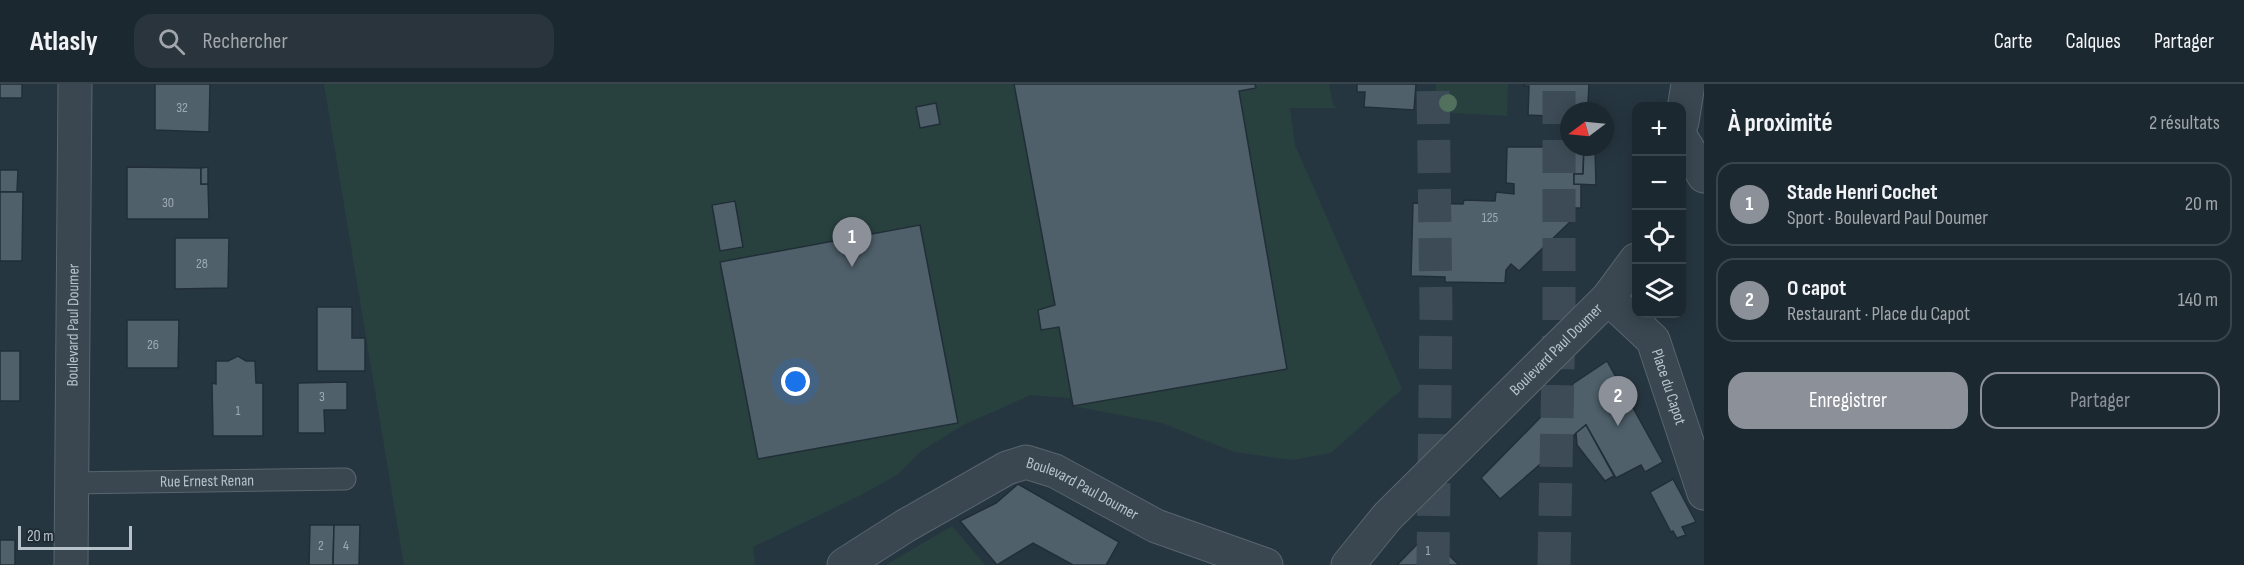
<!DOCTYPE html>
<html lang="fr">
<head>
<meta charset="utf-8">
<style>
  :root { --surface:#1c2830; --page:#29343c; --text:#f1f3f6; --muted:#a0a6ab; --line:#3a444c; --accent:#8c9099 }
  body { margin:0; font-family:"Sofia Sans Condensed",sans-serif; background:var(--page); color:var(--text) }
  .controls { position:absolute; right:18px; top:18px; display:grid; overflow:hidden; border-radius:12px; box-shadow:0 3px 15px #0003 }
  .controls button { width:54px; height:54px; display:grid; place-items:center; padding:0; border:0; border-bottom:2px solid var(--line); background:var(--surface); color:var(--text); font:30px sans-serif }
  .compass { position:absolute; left:1560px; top:18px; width:54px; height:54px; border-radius:50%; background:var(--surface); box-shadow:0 3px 15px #0003; rotate:254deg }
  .scale { position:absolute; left:18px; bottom:15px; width:114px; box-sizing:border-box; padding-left:6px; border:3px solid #b7c2ca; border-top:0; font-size:16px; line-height:21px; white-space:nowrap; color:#b7c2ca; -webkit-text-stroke:4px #1f2c35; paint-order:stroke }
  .you { position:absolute; left:796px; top:298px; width:21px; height:21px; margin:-15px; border:4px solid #fff; border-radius:50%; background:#1a73e8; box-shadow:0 0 0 9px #1a73e833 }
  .badge { display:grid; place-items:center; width:39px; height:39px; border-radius:50%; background:var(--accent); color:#fff; font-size:20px; font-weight:700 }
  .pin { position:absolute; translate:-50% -50px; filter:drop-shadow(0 2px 3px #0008) }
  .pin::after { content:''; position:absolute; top:32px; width:21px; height:18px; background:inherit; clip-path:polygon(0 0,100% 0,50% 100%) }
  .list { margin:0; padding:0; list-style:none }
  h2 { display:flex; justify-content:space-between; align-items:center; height:78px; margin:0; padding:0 24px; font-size:26px }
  h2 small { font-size:20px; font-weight:400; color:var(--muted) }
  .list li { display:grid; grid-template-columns:39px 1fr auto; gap:18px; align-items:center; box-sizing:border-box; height:84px; margin:0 12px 12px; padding:0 12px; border:2px solid var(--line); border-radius:18px }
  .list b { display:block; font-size:22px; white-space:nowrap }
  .list p { margin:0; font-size:20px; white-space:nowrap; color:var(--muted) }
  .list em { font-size:20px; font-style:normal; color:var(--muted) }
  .actions { display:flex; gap:12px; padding:18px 24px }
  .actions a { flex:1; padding:14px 0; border:2px solid var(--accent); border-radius:18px; text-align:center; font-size:21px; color:var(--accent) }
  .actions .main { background:var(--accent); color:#fff }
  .icon { flex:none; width:33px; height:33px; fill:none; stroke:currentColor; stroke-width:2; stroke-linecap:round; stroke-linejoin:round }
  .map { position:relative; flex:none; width:1704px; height:481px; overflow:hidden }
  header { display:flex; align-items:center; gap:36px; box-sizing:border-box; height:84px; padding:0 30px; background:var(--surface); border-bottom:2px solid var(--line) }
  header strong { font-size:28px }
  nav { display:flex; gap:33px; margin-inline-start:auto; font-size:21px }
  .search { width:420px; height:54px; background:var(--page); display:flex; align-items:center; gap:15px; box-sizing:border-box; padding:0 21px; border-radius:18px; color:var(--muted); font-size:22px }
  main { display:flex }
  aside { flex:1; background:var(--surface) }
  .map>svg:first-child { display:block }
  .green { fill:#28413f }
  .building { fill:#4f606b; stroke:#212e37; stroke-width:1.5 }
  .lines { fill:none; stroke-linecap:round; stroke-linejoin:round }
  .trunk-tunnel { stroke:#3c4b55; stroke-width:33; stroke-dasharray:33 16; stroke-linecap:butt }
  .service-casing { stroke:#58656d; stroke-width:23 }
  .minor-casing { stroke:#58656d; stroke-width:35 }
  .tertiary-casing { stroke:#58656d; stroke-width:35 }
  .service { stroke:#3a4750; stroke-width:21 }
  .minor { stroke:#3a4750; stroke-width:33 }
  .tertiary { stroke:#3a4750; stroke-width:33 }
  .tree { fill:#51705e }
  .labels { text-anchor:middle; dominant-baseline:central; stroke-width:5; stroke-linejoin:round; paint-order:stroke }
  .number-label { font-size:14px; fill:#9daab2 }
  .street-label { font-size:16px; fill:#b7c2ca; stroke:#1f2c35 }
</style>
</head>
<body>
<header>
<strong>Atlasly</strong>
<div class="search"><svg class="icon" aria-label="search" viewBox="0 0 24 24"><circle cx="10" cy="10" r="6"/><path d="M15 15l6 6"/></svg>Rechercher</div>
<nav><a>Carte</a><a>Calques</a><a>Partager</a></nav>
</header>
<main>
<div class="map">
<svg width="1704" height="481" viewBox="0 0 1704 481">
  <rect width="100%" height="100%" fill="#263640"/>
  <g class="green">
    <path d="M324,0H1329L1333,21L1337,24H1290L1295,61L1402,305L1331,369L1292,376L1234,368L1162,339L1073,322L1071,314L1031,311L963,341L920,368L897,391L861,411L753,463L755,481H404Z"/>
    <path d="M1436,0H1508L1507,32L1434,28Z"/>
    <path d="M952,442L985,481H886Z"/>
  </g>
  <g class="building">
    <rect x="0" y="0" width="22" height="14"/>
    <path d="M155,0H210L209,48L155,46Z"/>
    <path d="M1014,0H1255L1256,4L1239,7L1287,285L1073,322L1059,243L1041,246L1038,226L1055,221Z"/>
    <path d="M1357,0H1416L1414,26L1364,23L1365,8H1357Z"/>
    <path d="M1524,0H1589L1588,20H1581V27H1569V33L1528,31L1529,2H1524Z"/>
    <path d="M936,19L940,40L920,44L916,23Z"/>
    <path d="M1507,63H1584L1583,90H1574V100H1581V124H1570L1565,130L1571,137L1519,187L1511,180L1506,186L1505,199L1445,198V193L1411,192L1413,119L1463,120L1464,116L1495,117L1496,108L1514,110V100L1506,99Z"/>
    <path d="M1584,63H1595L1596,101L1574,100V90H1583Z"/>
    <path d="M127,83L201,84V100H208L209,135H127Z"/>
    <path d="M208,83V100H201V84Z"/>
    <path d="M0,86H18L17,108H0Z"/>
    <path d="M0,108H23L22,177H0Z"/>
    <path d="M735,117L743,163L720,167L712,121Z"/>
    <path d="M920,141L958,339L758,375L720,178Z"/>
    <path d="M175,154H229L228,204L175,205Z"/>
    <path d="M317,223H352V254H365V287H317Z"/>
    <path d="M127,236H179L178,284H127Z"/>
    <rect x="0" y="267" width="20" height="50"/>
    <path d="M238,272L246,277H255L256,299H263V352H213L212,299L216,300V277H228Z"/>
    <path d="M1607,277L1663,378L1645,388L1641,381L1616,394L1586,341L1500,415L1481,394L1574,299Z"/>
    <path d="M347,298V326H324L325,349H298V299Z"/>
    <path d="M1586,341L1614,392L1605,397L1577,361L1576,349Z"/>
    <path d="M1673,395L1696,438L1682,443L1686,451L1677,454L1673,447L1671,448L1650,408Z"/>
    <path d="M1018,400L1119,458L1106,481H1073L1033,459L997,481L960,437L996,419Z"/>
    <path d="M310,441H334L333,481H309Z"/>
    <path d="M334,441H360L359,481H333Z"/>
    <path d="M1427,450L1459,481H1397Z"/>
    <rect x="0" y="456" width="15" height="25"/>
  </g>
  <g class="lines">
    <g class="trunk-tunnel">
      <path d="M1433,481L1436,228L1433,0"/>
      <path d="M1554,481L1559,237V0"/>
    </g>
    <defs>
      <g id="service">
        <path id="s1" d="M71,399L345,395"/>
      </g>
      <g id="minor">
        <path d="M1682,55L1704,92"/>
        <path id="s2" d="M1608,214L1653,256L1704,409"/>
        <path id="s3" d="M71,481L75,0"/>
        <path id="s4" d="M844,481L905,442L1007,384L1026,378L1055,387L1156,442L1266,481"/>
      </g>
      <g id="tertiary">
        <path d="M1682,38L1688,0"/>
        <path id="s5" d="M1348,481L1387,433L1608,214L1636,176"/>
      </g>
    </defs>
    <use href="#service" class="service-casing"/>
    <use href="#minor" class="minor-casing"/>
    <use href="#tertiary" class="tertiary-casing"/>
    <use href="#service" class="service"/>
    <use href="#minor" class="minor"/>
    <use href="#tertiary" class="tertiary"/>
  </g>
  <circle class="tree" cx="1448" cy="19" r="9"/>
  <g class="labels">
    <g class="number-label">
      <text x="182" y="23">32</text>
      <text x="168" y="118">30</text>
      <text x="1490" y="133">125</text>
      <text x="202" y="179">28</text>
      <text x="153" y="260">26</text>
      <text x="322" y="312">3</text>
      <text x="238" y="326">1</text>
      <text x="321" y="461">2</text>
      <text x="346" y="461">4</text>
      <text x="1428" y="466">1</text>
    </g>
    <g class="street-label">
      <text stroke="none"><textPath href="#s3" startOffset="240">Boulevard Paul Doumer</textPath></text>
      <text stroke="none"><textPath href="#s5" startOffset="300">Boulevard Paul Doumer</textPath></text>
      <text stroke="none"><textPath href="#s2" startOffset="111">Place du Capot</textPath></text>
      <text stroke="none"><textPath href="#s1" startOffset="136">Rue Ernest Renan</textPath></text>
      <text stroke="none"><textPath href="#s4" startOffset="272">Boulevard Paul Doumer</textPath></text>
    </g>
  </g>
</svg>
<div class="controls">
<button>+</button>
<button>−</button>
<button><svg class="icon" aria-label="locate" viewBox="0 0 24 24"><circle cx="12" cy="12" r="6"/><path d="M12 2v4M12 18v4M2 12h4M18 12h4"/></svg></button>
<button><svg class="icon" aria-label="layers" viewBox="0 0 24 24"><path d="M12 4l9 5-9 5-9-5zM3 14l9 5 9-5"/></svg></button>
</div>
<svg class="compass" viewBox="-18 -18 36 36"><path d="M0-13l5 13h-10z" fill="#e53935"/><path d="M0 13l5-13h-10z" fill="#a0a6ab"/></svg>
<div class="scale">20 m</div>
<div class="you"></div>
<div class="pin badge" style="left:852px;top:183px">1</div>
<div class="pin badge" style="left:1618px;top:342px">2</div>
</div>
<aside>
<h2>À proximité<small>2 résultats</small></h2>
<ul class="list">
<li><span class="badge">1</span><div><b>Stade Henri Cochet</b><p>Sport · Boulevard Paul Doumer</p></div><em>20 m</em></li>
<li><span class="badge">2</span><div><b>O capot</b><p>Restaurant · Place du Capot</p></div><em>140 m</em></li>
</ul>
<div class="actions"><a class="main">Enregistrer</a><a>Partager</a></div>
</aside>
</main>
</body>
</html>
